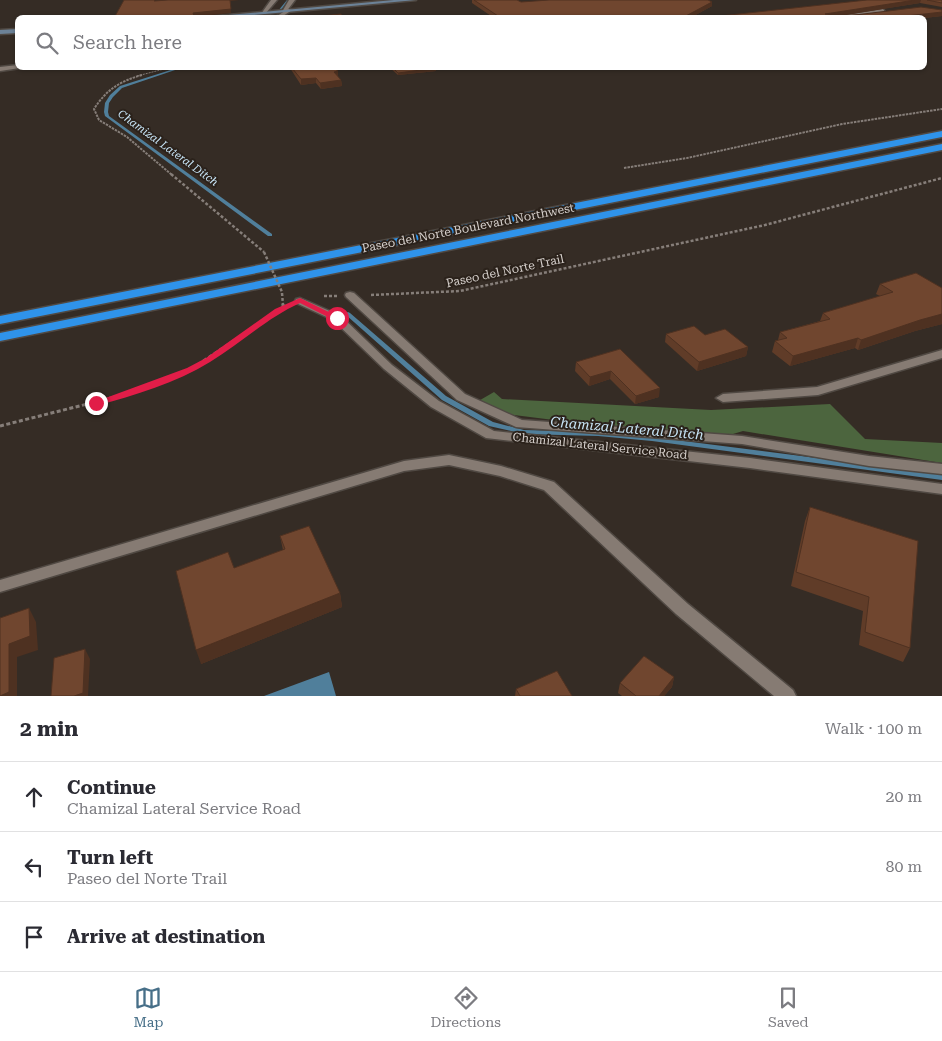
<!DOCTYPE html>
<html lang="en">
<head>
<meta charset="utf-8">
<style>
  :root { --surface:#fff; --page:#f7f7f7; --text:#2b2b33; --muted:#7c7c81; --line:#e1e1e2; --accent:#476f88 }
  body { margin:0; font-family:"Roboto Serif",serif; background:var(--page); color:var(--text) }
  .stop { position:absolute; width:15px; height:15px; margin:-11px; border:4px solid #e11d48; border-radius:50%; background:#fff }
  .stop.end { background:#e11d48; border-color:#fff; box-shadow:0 1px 5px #0008 }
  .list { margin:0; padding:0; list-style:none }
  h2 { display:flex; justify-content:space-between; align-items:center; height:65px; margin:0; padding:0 20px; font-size:21px }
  h2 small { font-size:16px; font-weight:400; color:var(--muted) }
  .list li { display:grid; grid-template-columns:32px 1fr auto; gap:15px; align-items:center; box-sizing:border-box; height:70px; padding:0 20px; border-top:1px solid var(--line) }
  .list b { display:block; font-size:19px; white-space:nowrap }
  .list p { margin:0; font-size:16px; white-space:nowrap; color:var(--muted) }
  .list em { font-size:16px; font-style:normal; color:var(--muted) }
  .icon { flex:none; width:28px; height:28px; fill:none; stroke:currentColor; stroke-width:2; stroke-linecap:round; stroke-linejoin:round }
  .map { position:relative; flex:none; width:942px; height:696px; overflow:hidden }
  .search { position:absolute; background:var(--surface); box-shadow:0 1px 4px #0004; left:15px; right:15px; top:15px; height:55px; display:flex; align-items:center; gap:12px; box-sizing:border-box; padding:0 18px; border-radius:8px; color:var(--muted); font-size:19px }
  .sheet { height:275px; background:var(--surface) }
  nav { display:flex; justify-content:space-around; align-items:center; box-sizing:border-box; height:70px; border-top:1px solid var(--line); background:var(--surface); font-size:14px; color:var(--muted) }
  nav a { display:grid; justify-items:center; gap:2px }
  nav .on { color:var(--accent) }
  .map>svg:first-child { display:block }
  .forest { fill:#4c653e }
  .water { fill:#507f9b }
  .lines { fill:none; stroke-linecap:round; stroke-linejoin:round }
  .stream { fill:#507f9b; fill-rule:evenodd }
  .lane-casing { stroke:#504943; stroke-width:3 }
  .street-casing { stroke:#504943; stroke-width:3 }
  .secondary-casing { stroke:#504943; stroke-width:3 }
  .highway-casing { stroke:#504943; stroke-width:3 }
  .path-far3 { stroke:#867e79; stroke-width:1; stroke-dasharray:2 1; stroke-linecap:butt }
  .path-far2 { stroke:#867e79; stroke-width:2; stroke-dasharray:2.5 1; stroke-linecap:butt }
  .path-far1 { stroke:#867e79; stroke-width:2.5; stroke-dasharray:3 2; stroke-linecap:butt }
  .path { stroke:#867e79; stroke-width:3; stroke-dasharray:4 2.5; stroke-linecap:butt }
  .lane { fill:#867b73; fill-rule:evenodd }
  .street { fill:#867b73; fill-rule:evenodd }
  .secondary { fill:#6c8297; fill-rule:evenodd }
  .highway { fill:#2f93ea; fill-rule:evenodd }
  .path-bridge { stroke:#867e79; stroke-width:2.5; stroke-dasharray:3 2; stroke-linecap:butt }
  .wall { fill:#603c28 }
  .shaded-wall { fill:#4e3121 }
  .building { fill:#70462f; stroke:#4e3121 }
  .route { fill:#e11d48 }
  .labels { text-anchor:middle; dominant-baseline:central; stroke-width:4; stroke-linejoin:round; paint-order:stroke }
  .far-water-label { font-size:11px; font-style:italic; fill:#c8e5f7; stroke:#2b221b }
  .street-label { font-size:12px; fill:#d6d0cc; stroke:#2b221b }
  .water-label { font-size:14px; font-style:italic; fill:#c8e5f7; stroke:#2b221b }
</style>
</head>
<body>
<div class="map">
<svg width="942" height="696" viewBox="0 0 942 696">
  <rect width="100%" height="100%" fill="#352c25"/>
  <path class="forest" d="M494,392L502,399L711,410L830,404L865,439L942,443V463L743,431L713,440L482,411L475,403Z"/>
  <path class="water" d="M329,672L336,696H264Z"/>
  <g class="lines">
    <g class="stream">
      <path d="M287,0H289L280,11H278Z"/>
      <path d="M269,14L271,15L268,18H265Z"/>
      <path d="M177,68H181L122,88L113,97L109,103L108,112L109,116L272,234V236H268L105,116L104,112L105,103L110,95L120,86Z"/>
      <path d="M348,312L350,313L446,396L493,422L524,430L598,432L652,437L942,474V480L652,441L598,436L524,434L489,426L442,400L346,315L345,314L346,313Z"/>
    </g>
    <defs>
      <g id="lane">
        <path d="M288,9L292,10L280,18H274Z"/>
        <path d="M18,65V68H20L0,71V67Z"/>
        <path d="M350,292L354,293L465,394L522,420L742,436L869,456L942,464V474L869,466L742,444L516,427L457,400L346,297L345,295L346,293Z"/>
        <path d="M300,298L341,316L392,365L439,401L494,431L750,458L942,484V494L750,468L486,438L431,407L384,369L333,320L296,303L295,301L296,299Z"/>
        <path d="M449,455L501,466L554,482L688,604L793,690L796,696H774L676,614L544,490L500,476L449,465L404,471L0,592V580L404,461Z"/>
      </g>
      <g id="street">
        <path d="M271,0H277L265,14H261Z"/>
        <path d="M289,0H295L286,12H282Z"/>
        <path d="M883,9L885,12L845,18H826Z"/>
        <path d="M942,350V358L818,395L723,402L716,398L723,394L817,387Z"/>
      </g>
      <g id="secondary">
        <path d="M394,0H416L223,18H195Z"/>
        <path d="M18,29V33L0,34V30Z"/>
      </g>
      <g id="highway">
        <path d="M942,131V137L0,324V316Z"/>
        <path d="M942,144V150L0,341V333Z"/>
      </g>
    </defs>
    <use href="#lane" class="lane-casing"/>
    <use href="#street" class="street-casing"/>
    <use href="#secondary" class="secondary-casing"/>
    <use href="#highway" class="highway-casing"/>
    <path class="path-far3" d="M137,76L168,68"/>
    <g class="path-far2">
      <path d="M142,75C120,81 106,90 94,109L99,120L127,137L172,175"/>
      <path d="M624,168L687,158L842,124L942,109"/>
    </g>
    <g class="path-far1">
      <path d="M171,174L264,252"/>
      <path d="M282,293L283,305"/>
      <path d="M371,295L460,291L765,225L942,178"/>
      <path d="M324,296H337"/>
    </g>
    <g class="path">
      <path d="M283,304V307"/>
      <path d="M0,426L127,394L190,370L286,306"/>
    </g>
    <use href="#lane" class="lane"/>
    <use href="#street" class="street"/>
    <use href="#secondary" class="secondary"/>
    <use href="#highway" class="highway"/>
    <path class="path-bridge" d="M264,252L282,292"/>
  </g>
  <g class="wall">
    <path d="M472,0H517L521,2L712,6L690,18H494L472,3Z"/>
    <path d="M915,0H942V7L920,3L843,15L942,10V16L924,18H702Z"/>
    <path d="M290,68H334L338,77L341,80L342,86L321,89L316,83L301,85Z"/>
    <path d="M390,68H435L436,71L398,75Z"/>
    <path d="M880,284L942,288V324L915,331L858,350L855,348L790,366L772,352L775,341L778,340L780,332L820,321L823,313L880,296L876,294Z"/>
    <path d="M666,334L705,335L748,347L746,356L697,371L665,342Z"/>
    <path d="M620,349L659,397L635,404L610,379L589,386L575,371L576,362Z"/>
    <path d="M810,507L910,648L903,662L859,645L863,611L791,586L805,521Z"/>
    <path d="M280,536L340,593L342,607L201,664L234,568L283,550Z"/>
    <path d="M674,677L672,687L664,696H622L618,693L620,683Z"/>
    <path d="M516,689L572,696H515Z"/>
  </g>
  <g class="shaded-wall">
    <path d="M230,0H239L230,1L231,13L194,17L193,13Z"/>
    <path d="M915,0H921L920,3L828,18L825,14Z"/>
    <path d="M712,2V6L690,18H682Z"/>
    <path d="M942,12V16L924,18H889Z"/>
    <path d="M436,68V71L398,75V73Z"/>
    <path d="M338,71V77L334,72Z"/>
    <path d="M316,78V83L301,85V79Z"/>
    <path d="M341,80L342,86L321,89L320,83Z"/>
    <path d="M942,314V324L915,331L858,350L861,340L920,320Z"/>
    <path d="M858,338L855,348L790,366L793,356Z"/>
    <path d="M748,347L746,356L697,371L699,362Z"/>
    <path d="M611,371L610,379L589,386L590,377Z"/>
    <path d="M660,388L659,397L635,404L636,396Z"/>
    <path d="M340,593L342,607L201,664L196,650Z"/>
    <path d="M29,608L36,622L38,650L17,657V696H0L9,644Z"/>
    <path d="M85,649L90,659L88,696H74Z"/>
    <path d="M674,677L672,687L664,696H659Z"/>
  </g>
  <g class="building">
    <path d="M124,0H155L154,1L168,0H230L231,9L193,13L194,16H222V18H114Z"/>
    <path d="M474,0H517L521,2L549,0H708L712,2L682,18H501Z"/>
    <path d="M867,0H915L825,14L847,16L921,7L942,10V12L889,18H702Z"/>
    <path d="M927,0H942V3Z"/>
    <path d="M341,14L344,18H302Z"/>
    <path d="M292,68H334L338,71L334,72L341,80L320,83L316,78L301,79Z"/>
    <path d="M393,68H436L398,73Z"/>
    <path d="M916,273L942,288V314L920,320L861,340L858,338L793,356L775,341L787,338L780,332L830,319L823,313L893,292L880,284Z"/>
    <path d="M694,326L705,335L725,329L748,347L699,362L666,334Z"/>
    <path d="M620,349L660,388L636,396L611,371L590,377L576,362Z"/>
    <path d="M810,507L918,541L910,648L865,632L869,597L796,572Z"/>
    <path d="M309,526L340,593L196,650L176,571L228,552L234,568L285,549L280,536Z"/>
    <path d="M29,608L30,636L9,644V692L0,696V618Z"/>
    <path d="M85,649L83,693L74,696H51L54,658Z"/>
    <path d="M644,656L674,677L659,696H636L620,683Z"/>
    <path d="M557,671L572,696H520L516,689Z"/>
  </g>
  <path class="route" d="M300,298L341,318L334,320L300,303C267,318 241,343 210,362C176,383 135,395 96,406L92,403L187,368L206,358L275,309Z"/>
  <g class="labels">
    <g class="far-water-label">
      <text transform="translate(168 148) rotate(36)">Chamizal Lateral Ditch</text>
    </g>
    <g class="street-label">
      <text transform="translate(468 228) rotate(-11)">Paseo del Norte Boulevard Northwest</text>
      <text transform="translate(505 271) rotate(-12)">Paseo del Norte Trail</text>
      <text transform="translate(600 446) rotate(6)">Chamizal Lateral Service Road</text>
    </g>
    <g class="water-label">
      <text transform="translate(627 428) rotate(5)">Chamizal Lateral Ditch</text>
    </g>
  </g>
</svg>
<div class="stop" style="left:337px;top:318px"></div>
<div class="stop end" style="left:96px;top:403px"></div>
<div class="search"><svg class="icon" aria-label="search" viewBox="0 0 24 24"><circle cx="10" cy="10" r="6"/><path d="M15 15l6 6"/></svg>Search here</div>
</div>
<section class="sheet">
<h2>2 min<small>Walk · 100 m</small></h2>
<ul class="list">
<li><svg class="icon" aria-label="ahead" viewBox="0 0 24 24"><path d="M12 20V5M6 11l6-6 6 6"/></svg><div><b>Continue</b><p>Chamizal Lateral Service Road</p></div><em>20 m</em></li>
<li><svg class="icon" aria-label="left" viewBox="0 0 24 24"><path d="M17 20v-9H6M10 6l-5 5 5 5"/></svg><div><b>Turn left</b><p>Paseo del Norte Trail</p></div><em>80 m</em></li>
<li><svg class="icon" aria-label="arrive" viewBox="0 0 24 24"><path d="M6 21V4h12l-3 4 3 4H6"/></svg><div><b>Arrive at destination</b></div></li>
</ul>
</section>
<nav>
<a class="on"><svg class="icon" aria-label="map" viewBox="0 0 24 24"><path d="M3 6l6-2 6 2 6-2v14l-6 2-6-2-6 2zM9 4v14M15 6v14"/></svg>Map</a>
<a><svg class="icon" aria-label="directions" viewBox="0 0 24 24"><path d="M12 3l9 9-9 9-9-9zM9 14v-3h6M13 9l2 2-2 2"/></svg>Directions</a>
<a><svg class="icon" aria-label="saved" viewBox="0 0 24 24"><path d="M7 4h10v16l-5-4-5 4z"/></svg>Saved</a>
</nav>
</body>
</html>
